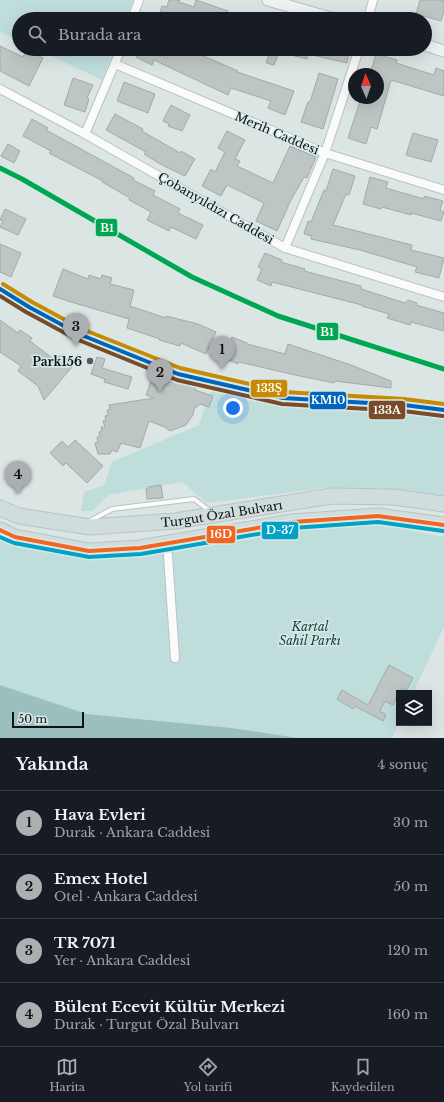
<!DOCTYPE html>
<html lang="tr">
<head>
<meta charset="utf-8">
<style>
  :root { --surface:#171b24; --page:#20242c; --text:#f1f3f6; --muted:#9ea1a6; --line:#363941; --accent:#abafb1 }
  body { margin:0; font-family:"Libre Baskerville",serif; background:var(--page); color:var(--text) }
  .controls { position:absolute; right:12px; bottom:12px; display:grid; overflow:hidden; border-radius:0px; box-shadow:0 4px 16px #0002 }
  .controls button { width:36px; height:36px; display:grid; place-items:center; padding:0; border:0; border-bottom:1px solid var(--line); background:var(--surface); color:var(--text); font:20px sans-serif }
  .compass { position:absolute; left:348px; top:68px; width:36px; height:36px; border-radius:50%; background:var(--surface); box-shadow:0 4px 16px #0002; rotate:358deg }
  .scale { position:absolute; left:12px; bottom:10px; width:72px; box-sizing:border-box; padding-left:4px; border:2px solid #0d1312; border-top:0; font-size:11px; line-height:14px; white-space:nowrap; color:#0d1312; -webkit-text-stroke:3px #d7e9e7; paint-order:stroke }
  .you { position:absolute; left:233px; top:408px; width:14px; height:14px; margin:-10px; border:3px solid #fff; border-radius:50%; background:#1a73e8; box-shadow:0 0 0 6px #1a73e833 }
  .badge { display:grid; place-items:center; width:26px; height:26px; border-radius:50%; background:var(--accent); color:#111; font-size:13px; font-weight:700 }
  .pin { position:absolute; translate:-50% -33px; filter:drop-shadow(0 1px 2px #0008) }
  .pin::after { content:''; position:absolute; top:21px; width:14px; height:12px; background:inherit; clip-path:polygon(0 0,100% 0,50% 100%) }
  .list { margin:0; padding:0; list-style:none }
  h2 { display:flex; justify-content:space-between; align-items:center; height:52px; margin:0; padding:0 16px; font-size:17px }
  h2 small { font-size:13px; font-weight:400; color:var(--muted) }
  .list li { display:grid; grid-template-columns:26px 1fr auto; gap:12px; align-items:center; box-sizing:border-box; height:64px; padding:0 16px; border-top:1px solid var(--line) }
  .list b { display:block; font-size:15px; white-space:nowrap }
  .list p { margin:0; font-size:13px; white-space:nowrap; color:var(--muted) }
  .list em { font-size:13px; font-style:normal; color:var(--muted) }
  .icon { flex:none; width:22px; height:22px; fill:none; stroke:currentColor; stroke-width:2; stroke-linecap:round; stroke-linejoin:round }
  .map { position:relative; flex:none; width:444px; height:738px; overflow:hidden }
  .search { position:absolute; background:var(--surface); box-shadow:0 4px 16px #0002; left:12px; right:12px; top:12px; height:44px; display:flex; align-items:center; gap:10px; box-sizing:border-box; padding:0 14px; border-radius:22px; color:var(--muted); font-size:15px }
  .sheet { height:308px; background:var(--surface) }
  nav { display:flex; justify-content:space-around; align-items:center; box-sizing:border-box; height:56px; border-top:1px solid var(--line); background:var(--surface); font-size:11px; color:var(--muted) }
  nav a { display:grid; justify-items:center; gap:2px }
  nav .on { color:var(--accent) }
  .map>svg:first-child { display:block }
  .green { fill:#bfdedb }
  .water { fill:#9bbfbc }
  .building { fill:#bec6c5; stroke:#a3abaa }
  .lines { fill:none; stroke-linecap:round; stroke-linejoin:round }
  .lane-casing { stroke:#bbc2c2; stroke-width:6 }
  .street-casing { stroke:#bbc2c2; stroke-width:10 }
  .secondary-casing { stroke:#bbc2c2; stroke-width:13 }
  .highway-casing { stroke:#bdc2c2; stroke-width:17 }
  .lane { stroke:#fafbfb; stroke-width:4 }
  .street { stroke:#fafbfb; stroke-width:8 }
  .secondary { stroke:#edf2f2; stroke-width:11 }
  .highway { stroke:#cfdddc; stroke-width:15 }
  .bus-1-casing { stroke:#d7e9e7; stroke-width:7 }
  .bus-2-casing { stroke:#d7e9e7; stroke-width:7 }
  .bus-3-casing { stroke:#d7e9e7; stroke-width:7 }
  .bus-4-casing { stroke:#d7e9e7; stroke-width:7 }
  .bus-5-casing { stroke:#d7e9e7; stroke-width:7 }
  .bus-1 { stroke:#0065bd; stroke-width:4 }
  .bus-2 { stroke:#7a4b2a; stroke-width:4 }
  .bus-3 { stroke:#c88904; stroke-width:4 }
  .bus-4 { stroke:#f26522; stroke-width:4 }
  .bus-5 { stroke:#01a2c5; stroke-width:4 }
  .rail-1-casing { stroke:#d7e9e7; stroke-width:8 }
  .rail-1 { stroke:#00a651; stroke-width:5 }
  .poi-dot { fill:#555c5c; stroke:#d7e9e7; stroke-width:1.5 }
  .labels { text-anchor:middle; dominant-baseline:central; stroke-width:3; stroke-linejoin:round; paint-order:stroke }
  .street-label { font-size:12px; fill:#0d1312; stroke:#d7e9e7 }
  .poi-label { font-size:12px; font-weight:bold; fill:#0d1312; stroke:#d7e9e7; text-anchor:end }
  .park-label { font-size:12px; font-style:italic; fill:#14413e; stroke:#d7e9e7 }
  .line-badge { stroke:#d7e9e7; stroke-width:1.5 }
  .badge-label { font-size:11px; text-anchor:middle; font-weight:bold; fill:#fff }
</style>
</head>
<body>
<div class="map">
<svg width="444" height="738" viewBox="0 0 444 738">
  <rect width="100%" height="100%" fill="#dbe5e4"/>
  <g class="green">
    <path d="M0,0H133L126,19H19V40L0,32Z"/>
    <path d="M37,49H114L102,80Z"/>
    <path d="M211,390L285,404L399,413L444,420V497L421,492L381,488H324L207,503L182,482L109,495L92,511H81L84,492L104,485L112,462L199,425Z"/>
    <path d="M338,525L386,526L444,537V627L413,693H399V722L392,738H298L232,728L87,714L0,685V540L64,556L134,557L279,531Z"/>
  </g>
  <path class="water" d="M0,685L87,714L232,728L298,738H0Z"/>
  <g class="building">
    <path d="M169,0H180L179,2L194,7L196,0L228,11L226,19H169L170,16L160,13L162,6L167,7Z"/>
    <path d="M420,0H444V11L441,21L416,14Z"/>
    <path d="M0,46L23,57L26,50L43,58L29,86L0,71Z"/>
    <path d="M140,49H150L167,58L171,49H187L213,60L238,71L237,72L294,91L285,115L268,108L271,101L231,88L228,95L154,60L152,65L136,57Z"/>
    <path d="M271,49L278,50V49H350L347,63L308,54L307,59L279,52L274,65L266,63Z"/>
    <path d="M376,54L397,60L396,63L434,75L436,68L444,71V96L391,80L377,129L371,127L366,144L348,138L361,98H378V74H370Z"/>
    <path d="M319,73L338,79L323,129L301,122L308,102H310Z"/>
    <path d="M73,78L93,85L87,98L89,99L85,112L64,105Z"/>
    <path d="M124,82L155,94L148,113L117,101Z"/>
    <path d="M171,105L190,115L182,131L168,126L169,124L163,121Z"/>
    <path d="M115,114L143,129L142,131L180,153L181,151L195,159L185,176L160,164L144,154L146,152L106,130Z"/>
    <path d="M32,119L48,128L46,130L134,178L133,180L155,191L153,195L180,209L178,213L203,225L196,239L171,227L169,231L147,220L151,212L129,200L130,198L102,182L103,181L49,153L51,151L23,136Z"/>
    <path d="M227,131L245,140L235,159L240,161L237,166L273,183L290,146L316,157L307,178L304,177L291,200L277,231L256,221L264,203L227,185L221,196L202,186L211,169L215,172L225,152L218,148Z"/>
    <path d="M413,133L438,140L431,162L406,155Z"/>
    <path d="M8,144L20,151L14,163L1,156Z"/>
    <path d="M333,169L355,176L349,195L346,194L333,225L412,245L411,250L444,258L439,278L415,272L417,267L360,250L311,239L312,236L304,234L308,221L311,222L324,190L326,191Z"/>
    <path d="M370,177L388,182L386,188L424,199V196L443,201L440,210L444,212L441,221L411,213V215L382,207L381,209L363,204Z"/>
    <path d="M5,209L26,219L18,235L0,227L3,221L0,220Z"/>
    <path d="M0,244L21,253L11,277L0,272Z"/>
    <path d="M265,253L282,260L281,262L305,269L304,271L361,286V289L405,303L408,300L417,303L416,305L444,313V331L411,322L410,325L387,318L389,314L362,306V305L272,282L271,286L257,280L262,269L258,267Z"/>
    <path d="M63,269L88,279L89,275L101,279L102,275L112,278L110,284L134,290L130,306L166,318V316L198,324L216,332L206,354L181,343L180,346L159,340L160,339L127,328L129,319L71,302L53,296Z"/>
    <path d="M0,320L18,333L20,330L32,338L30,341L56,361L59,356L64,355L72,367L44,400L38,386L18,371L21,366L0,352Z"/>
    <path d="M232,337L247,343V344L285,354L288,344L351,365L391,381V388L335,381L334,383L295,375L239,362L238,364L224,358Z"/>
    <path d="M97,357L105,359L102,368L132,377L128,389L104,382L105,379L91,374Z"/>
    <path d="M154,373L196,387L195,390L213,396L209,407L200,404L194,409L193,415L186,425L170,431L165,427L149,421L140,448L121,443L117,452L112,450L110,454H98L95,443L98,442L97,437H100L99,432L102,431L101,427H105L103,421H106L105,416L108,415L107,410H110L109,405L154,398L146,395Z"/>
    <path d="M75,440L103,466L87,483L66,463L63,466L50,453L62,441L68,447Z"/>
    <path d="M161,485L163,498L147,499L146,489H148V487Z"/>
    <path d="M389,665L413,678L406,691L401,688L393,705L385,701L380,711L386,715L383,721L355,706L353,709L337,699L342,690L368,705Z"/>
  </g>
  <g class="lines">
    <defs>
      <path id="lane" d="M88,522L112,509L194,499L210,511"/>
      <g id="street">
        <path d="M132,19L139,0"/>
        <path d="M368,19L373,0"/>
        <path d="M115,64L325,153L444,190"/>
        <path d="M0,89L85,134L285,248L444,297"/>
        <path d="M85,134L121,49"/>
        <path d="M285,248L325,153L359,49"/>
        <path d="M168,555L175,658"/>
      </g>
      <g id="secondary">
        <path d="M268,0L334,19"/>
        <path d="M425,45L444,51"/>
        <path d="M0,289L29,307L79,334L178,374L283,398L404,405L444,410"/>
      </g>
      <g id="highway">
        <path id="s1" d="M0,508L19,516L90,527L175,521L332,496L394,497L444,504"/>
        <path d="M0,530L15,537L89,551L140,548L292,522L378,516L444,525"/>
      </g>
    </defs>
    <use href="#lane" class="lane-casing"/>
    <use href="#street" class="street-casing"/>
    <use href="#secondary" class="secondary-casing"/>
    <use href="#highway" class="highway-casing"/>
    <use href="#lane" class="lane"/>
    <use href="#street" class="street"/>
    <use href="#secondary" class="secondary"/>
    <use href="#highway" class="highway"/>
    <defs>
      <path id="bus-1" d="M0,289L29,307L79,334L178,374L283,398L404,405L444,410"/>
      <path id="bus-2" d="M0,296L26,312L76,339L177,380L282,404L403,411L443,416"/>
      <path id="bus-3" d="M3,284L32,302L82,329L180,368L284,392L404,399L444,404"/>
      <path id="bus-4" d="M0,530L15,537L89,551L140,548L292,522L378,516L444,525"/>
      <path id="bus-5" d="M0,537L14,543L89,557L141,554L293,528L378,522L443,531"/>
    </defs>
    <use href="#bus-1" class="bus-1-casing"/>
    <use href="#bus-2" class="bus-2-casing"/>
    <use href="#bus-3" class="bus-3-casing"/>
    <use href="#bus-4" class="bus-4-casing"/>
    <use href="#bus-5" class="bus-5-casing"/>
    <use href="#bus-1" class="bus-1"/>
    <use href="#bus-2" class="bus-2"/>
    <use href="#bus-3" class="bus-3"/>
    <use href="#bus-4" class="bus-4"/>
    <use href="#bus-5" class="bus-5"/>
    <defs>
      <path id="rail-1" d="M0,168L22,179L192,277L278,316L444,369"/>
    </defs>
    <use href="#rail-1" class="rail-1-casing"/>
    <use href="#rail-1" class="rail-1"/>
  </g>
  <circle class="poi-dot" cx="90" cy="361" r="4"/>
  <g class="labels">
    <g class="street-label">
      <text transform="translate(277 133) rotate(23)">Merih Caddesi</text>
      <text transform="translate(216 208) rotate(30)">Çobanyıldızı Caddesi</text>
      <text stroke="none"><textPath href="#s1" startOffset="225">Turgut Özal Bulvarı</textPath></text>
    </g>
    <g class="poi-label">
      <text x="82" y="361">Park156</text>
    </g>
    <g class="park-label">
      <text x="310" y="626">Kartal<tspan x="310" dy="14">Sahil Parkı</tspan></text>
    </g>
  </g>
  <g class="line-badge">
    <rect x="95" y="218" width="23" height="19" rx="4" fill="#00a651"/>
    <rect x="316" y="322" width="23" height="19" rx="4" fill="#00a651"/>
    <rect x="250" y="379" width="38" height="19" rx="4" fill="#c88904"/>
    <rect x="309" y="391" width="38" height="19" rx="4" fill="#0065bd"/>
    <rect x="368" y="400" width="38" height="20" rx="4" fill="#7a4b2a"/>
    <rect x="261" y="521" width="38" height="19" rx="4" fill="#01a2c5"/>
    <rect x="206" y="525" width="30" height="19" rx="4" fill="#f26522"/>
  </g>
  <g class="badge-label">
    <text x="107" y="232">B1</text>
    <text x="327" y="336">B1</text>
    <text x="269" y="392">133Ş</text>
    <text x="328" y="404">KM10</text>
    <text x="387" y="414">133A</text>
    <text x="280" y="534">D-37</text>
    <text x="221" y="538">16D</text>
  </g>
</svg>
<div class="controls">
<button><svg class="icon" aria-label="layers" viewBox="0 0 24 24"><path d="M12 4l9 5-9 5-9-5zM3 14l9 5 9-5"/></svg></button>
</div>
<svg class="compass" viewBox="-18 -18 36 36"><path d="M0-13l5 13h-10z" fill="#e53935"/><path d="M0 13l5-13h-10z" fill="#9ea1a6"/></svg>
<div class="scale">50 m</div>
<div class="you"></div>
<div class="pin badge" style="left:222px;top:369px">1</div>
<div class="pin badge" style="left:160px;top:392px">2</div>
<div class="pin badge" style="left:76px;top:346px">3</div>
<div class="pin badge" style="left:18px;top:494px">4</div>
<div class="search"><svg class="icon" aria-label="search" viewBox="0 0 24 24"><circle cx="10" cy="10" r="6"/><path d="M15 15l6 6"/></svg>Burada ara</div>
</div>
<section class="sheet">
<h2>Yakında<small>4 sonuç</small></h2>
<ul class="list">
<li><span class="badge">1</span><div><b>Hava Evleri</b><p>Durak · Ankara Caddesi</p></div><em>30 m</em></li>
<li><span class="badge">2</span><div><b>Emex Hotel</b><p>Otel · Ankara Caddesi</p></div><em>50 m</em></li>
<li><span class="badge">3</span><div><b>TR 7071</b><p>Yer · Ankara Caddesi</p></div><em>120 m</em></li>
<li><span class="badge">4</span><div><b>Bülent Ecevi̇t Kültür Merkezi̇</b><p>Durak · Turgut Özal Bulvarı</p></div><em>160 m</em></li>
</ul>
</section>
<nav>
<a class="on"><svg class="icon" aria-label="map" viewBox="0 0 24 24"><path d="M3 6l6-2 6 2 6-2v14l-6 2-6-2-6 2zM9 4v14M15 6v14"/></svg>Harita</a>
<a><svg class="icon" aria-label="directions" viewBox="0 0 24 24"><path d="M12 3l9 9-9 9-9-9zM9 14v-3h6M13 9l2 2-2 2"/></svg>Yol tarifi</a>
<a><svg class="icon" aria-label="saved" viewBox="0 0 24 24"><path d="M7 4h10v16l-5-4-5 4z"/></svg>Kaydedilen</a>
</nav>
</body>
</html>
